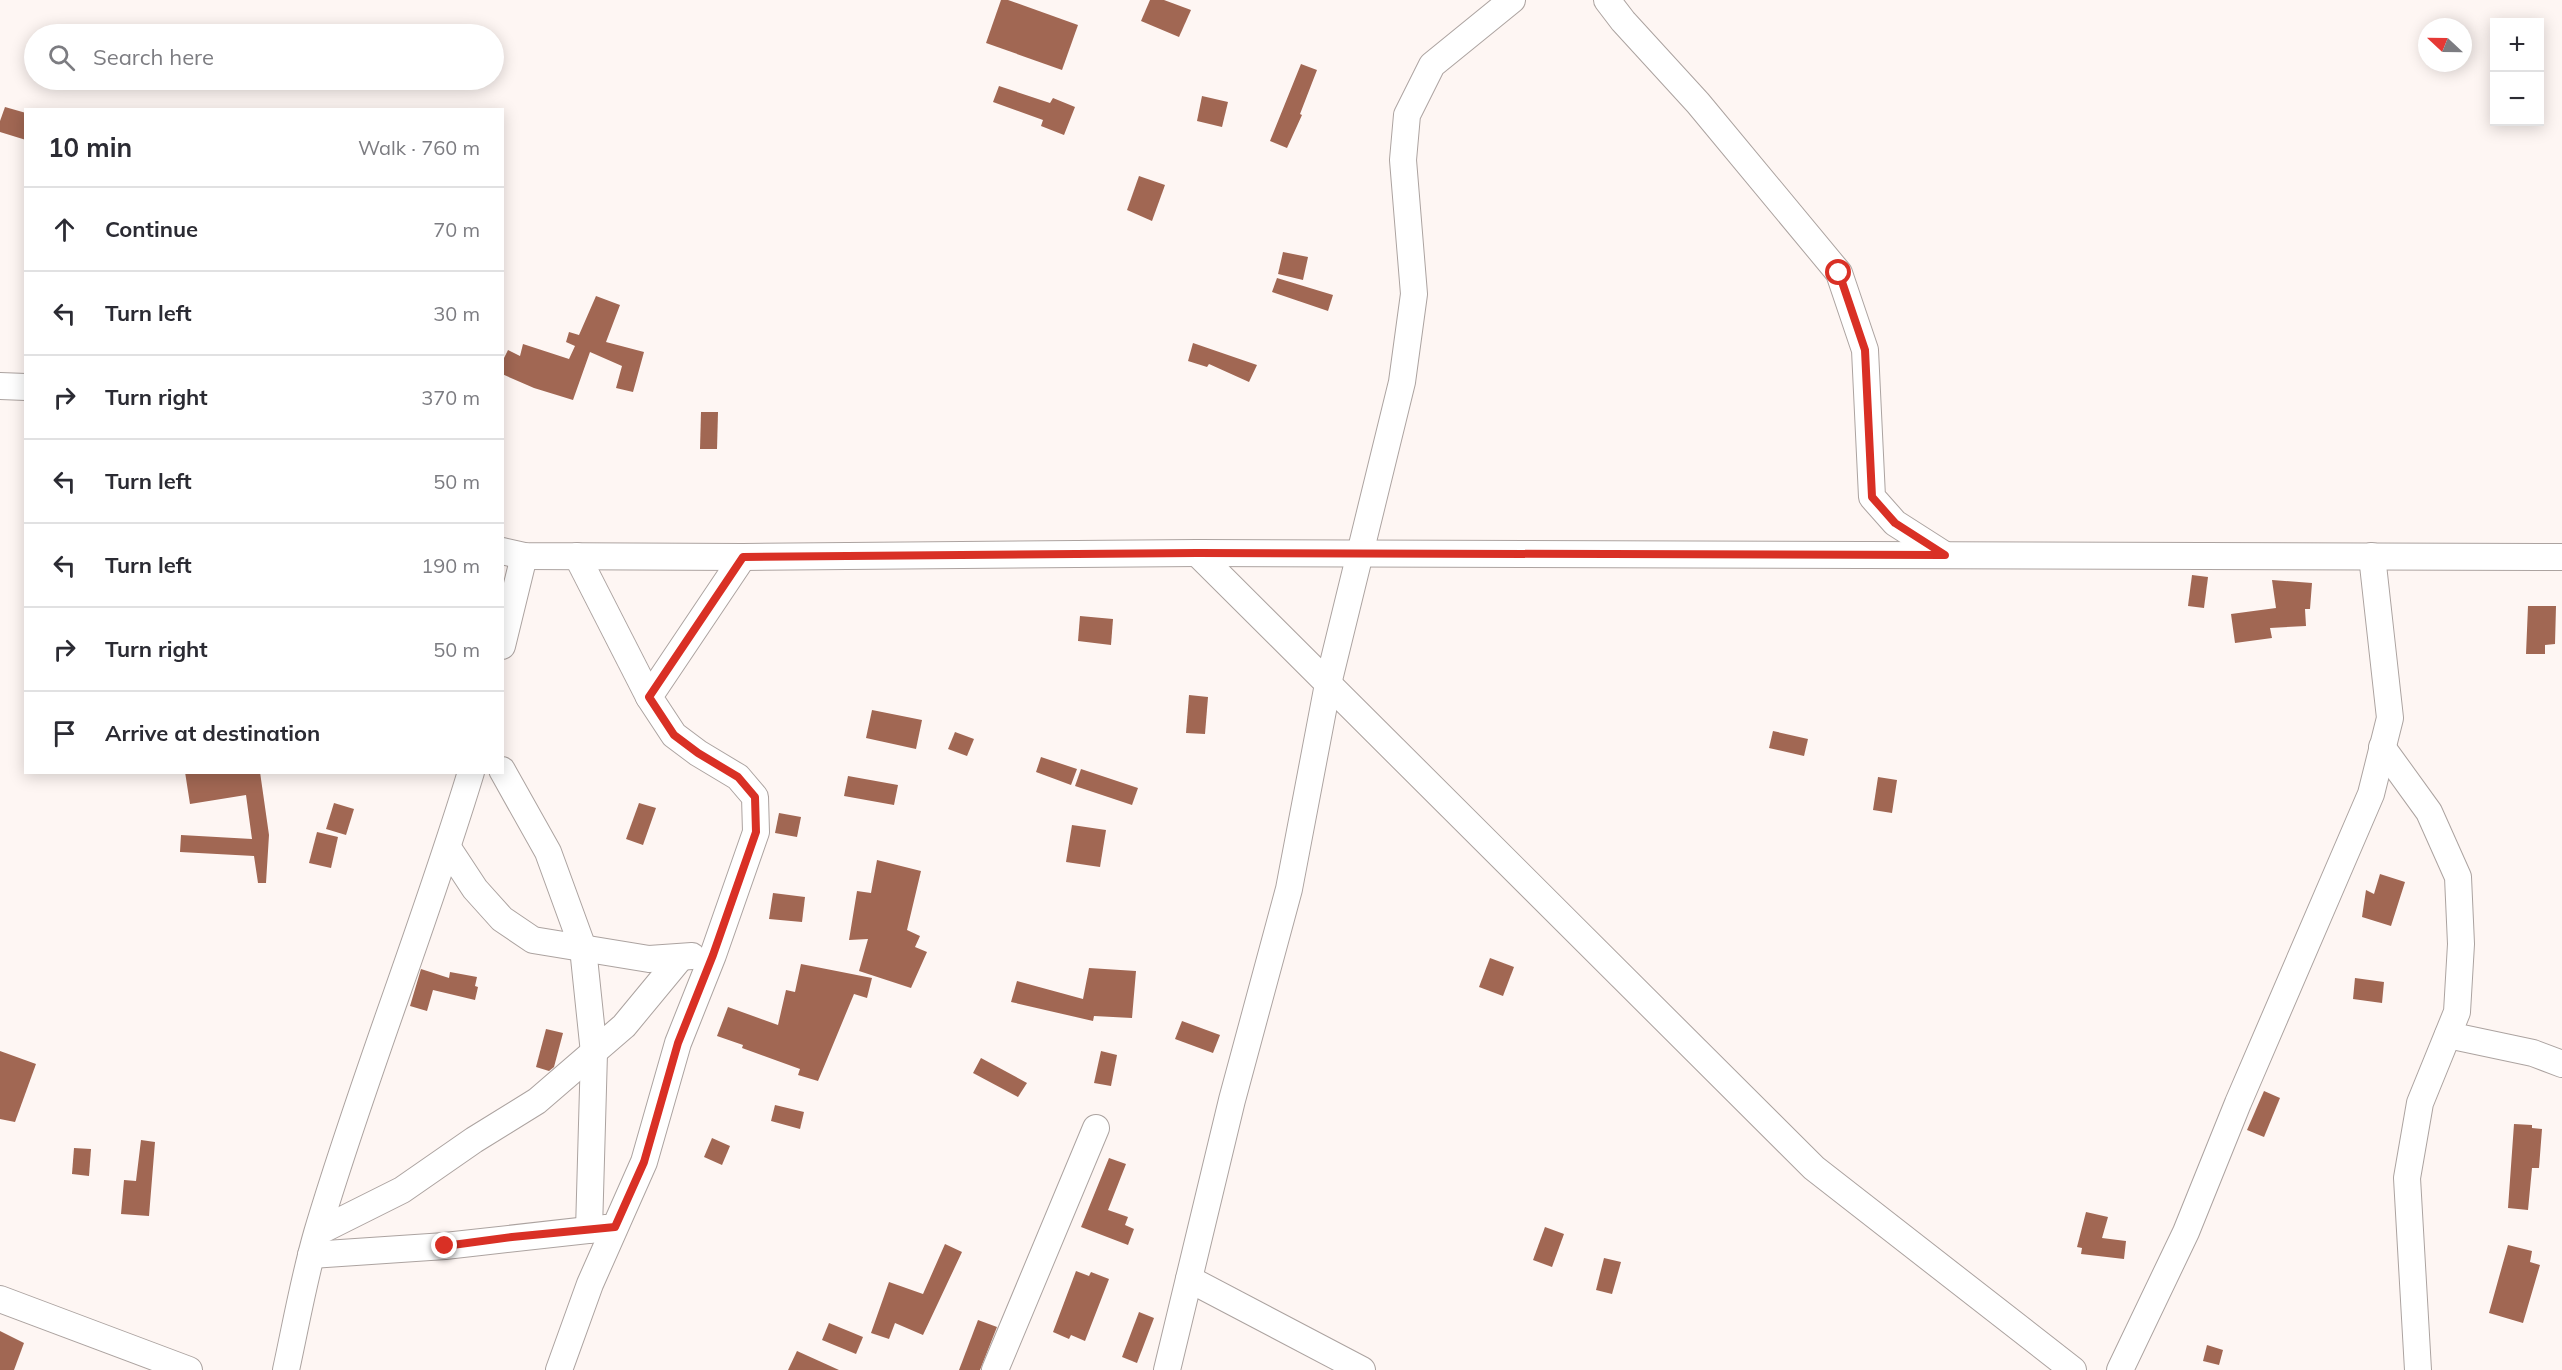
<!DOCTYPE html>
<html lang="en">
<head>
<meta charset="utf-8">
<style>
  :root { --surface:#fff; --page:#f2f2f3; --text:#2b2b33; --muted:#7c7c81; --line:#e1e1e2 }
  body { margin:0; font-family:Mulish,sans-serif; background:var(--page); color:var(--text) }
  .controls { position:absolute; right:18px; top:18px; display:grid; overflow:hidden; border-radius:0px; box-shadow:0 3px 15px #0003 }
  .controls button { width:54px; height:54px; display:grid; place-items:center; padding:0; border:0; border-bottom:2px solid var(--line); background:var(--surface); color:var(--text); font:30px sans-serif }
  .compass { position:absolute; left:2418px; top:18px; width:54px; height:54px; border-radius:50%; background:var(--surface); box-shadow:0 3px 15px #0003; rotate:292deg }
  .stop { position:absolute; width:18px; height:18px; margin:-14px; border:4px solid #d93025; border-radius:50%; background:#fff }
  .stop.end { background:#d93025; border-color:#fff; box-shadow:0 2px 6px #0008 }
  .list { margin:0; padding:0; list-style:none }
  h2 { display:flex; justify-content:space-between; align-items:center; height:78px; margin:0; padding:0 24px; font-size:26px }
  h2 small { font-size:20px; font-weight:400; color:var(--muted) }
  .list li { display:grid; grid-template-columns:39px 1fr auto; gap:18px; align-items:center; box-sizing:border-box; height:84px; padding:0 24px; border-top:2px solid var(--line) }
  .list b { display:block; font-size:22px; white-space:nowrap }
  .list em { font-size:20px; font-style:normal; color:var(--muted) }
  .icon { flex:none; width:33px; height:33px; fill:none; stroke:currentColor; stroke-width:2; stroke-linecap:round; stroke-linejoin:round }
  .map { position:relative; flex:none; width:2562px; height:1370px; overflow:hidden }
  .search { position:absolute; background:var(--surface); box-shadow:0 3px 15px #0003; left:24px; top:24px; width:480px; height:66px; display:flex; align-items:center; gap:15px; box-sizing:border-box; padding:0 21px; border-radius:33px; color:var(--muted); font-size:22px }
  .panel { position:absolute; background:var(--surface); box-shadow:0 3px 15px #0003; left:24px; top:108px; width:480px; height:666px; border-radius:0px }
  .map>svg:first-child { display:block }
  .building { fill:#a16753 }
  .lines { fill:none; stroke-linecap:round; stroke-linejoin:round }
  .street-casing { stroke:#aca3a0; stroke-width:28 }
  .street { stroke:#fff; stroke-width:26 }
  .route { stroke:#d93025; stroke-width:8 }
</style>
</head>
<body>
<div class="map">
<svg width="2562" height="1370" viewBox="0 0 2562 1370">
  <rect width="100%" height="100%" fill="#fef6f3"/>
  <g class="building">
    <path d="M1001,0H1008L1078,25L1062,70L986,43Z"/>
    <path d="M1150,0H1164L1191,10L1179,37L1141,21Z"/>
    <path d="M1301,64L1317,70L1300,114L1302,115L1287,148L1270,141Z"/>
    <path d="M999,86L1050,103L1053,98L1075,107L1064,135L1041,126L1043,120L993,102Z"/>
    <path d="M1202,96L1228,102L1222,127L1197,121Z"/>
    <path d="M5,107L26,113V140L0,132V121Z"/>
    <path d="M1139,176L1165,185L1152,221L1127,210Z"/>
    <path d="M1283,252L1308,257L1303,280L1278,274Z"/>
    <path d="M1277,278L1333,295L1328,311L1272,292Z"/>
    <path d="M596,296L620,305L606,342L644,352L633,392L616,388L622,366L590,352L573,400L534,388L502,374V362L508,350L520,356L523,344L569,359L575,346L566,342L569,332L579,335Z"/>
    <path d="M1193,343L1257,365L1249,382L1209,364L1207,367L1188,361Z"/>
    <path d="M701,412H718L717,449H700Z"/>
    <path d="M2192,575L2208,577L2204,608L2188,606Z"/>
    <path d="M2272,580L2312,583L2310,609H2305L2306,626L2270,628L2272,638L2235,643L2231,614L2276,608Z"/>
    <path d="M2528,606H2556L2555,644L2545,645V654H2526Z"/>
    <path d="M1080,616L1113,619L1111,645L1078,641Z"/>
    <path d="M1189,695L1208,697L1205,734L1186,733Z"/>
    <path d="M872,710L922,720L916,749L866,738Z"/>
    <path d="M1773,731L1808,739L1804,756L1769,748Z"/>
    <path d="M955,732L974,739L967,756L948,749Z"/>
    <path d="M1041,757L1077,769L1071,785L1036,772Z"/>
    <path d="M1081,769L1138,788L1132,805L1075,786Z"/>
    <path d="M185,772H260L269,835L266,883H258L254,856L180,852L181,835L252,839L246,795L190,804Z"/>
    <path d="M848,776L898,785L894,805L844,796Z"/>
    <path d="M1878,777L1897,780L1892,813L1873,810Z"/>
    <path d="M334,803L354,809L346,835L326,829Z"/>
    <path d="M639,803L656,808L643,845L626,839Z"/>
    <path d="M779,813L801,817L797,837L775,833Z"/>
    <path d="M1072,825L1106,830L1100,867L1066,862Z"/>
    <path d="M317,832L338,837L331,868L309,863Z"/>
    <path d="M877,860L921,871L907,930L920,936L915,947L927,952L911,988L859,971L868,939L849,940L857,891L871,893Z"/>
    <path d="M2380,874L2405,882L2391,926L2362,917L2366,890L2374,894Z"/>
    <path d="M773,893L805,897L802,922L769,919Z"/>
    <path d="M1490,958L1514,967L1503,996L1479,987Z"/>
    <path d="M801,964L872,978L867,998L854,994L818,1081L798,1075L800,1069L742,1048L743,1045L717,1036L728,1007L778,1025L786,990L795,992Z"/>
    <path d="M1089,968L1136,971L1132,1018L1094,1016L1093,1021L1011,1002L1017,981L1083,999Z"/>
    <path d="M421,969L449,978L450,972L477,977L475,986L478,987L475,1000L433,990L427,1011L410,1006Z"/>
    <path d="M2355,978L2384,982L2382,1003L2353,999Z"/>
    <path d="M1182,1021L1220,1035L1213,1053L1175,1039Z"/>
    <path d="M546,1029L563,1033L554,1067L549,1071L536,1067Z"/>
    <path d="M0,1051L36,1064L15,1122L0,1119Z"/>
    <path d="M1101,1051L1117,1055L1111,1086L1094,1083Z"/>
    <path d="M981,1058L1027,1083L1018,1097L973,1073Z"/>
    <path d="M2264,1091L2280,1098L2264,1137L2247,1130Z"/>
    <path d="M775,1105L804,1112L800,1129L771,1121Z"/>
    <path d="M2514,1124L2532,1125V1128L2542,1129L2539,1168H2532L2528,1210L2508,1208Z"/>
    <path d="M712,1138L730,1146L722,1165L704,1157Z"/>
    <path d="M141,1140L155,1142L149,1216L121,1214L124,1180L136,1181Z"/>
    <path d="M74,1148L91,1149L89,1176L72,1174Z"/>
    <path d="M1109,1158L1126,1164L1108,1210L1128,1217L1125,1225L1134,1229L1128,1245L1081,1227Z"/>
    <path d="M2086,1212L2108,1217L2102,1238L2126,1241L2124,1259L2081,1254L2082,1248L2077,1247Z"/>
    <path d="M1545,1227L1564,1234L1552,1267L1533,1260Z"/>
    <path d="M945,1244L962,1252L923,1335L895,1323L889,1339L871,1333L889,1282L923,1294Z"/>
    <path d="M2508,1245L2532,1251L2530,1262L2540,1265L2523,1323L2489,1313Z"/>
    <path d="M1604,1258L1621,1262L1612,1294L1596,1290Z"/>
    <path d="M1076,1271L1089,1276L1091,1272L1109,1279L1085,1341L1071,1335L1069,1339L1053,1332Z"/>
    <path d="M1139,1312L1154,1318L1137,1363L1122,1357Z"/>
    <path d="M978,1320L997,1327L980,1370H959Z"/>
    <path d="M829,1323L863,1337L856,1354L822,1340Z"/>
    <path d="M0,1331L24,1343L14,1370H0Z"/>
    <path d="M2207,1345L2223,1350L2219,1365L2203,1361Z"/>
    <path d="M797,1351L839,1370H788Z"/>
  </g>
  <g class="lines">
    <defs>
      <g id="street">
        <path d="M1607,0L1623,21L1698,103L1839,273L1865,350L1872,497L1895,523L1945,555"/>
        <path d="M0,386L26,387"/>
        <path d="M502,551L524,556L743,557L1197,553L2562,557"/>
        <path d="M1197,553L1814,1168L2073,1370"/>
        <path d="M577,556L649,697"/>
        <path d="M502,646L524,556"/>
        <path d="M2382,747L2429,812L2458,877L2461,944L2457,1012L2420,1103L2407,1178L2418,1370"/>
        <path d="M502,770L548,852L583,948L594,1053L589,1230"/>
        <path d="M448,848L475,889L502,919L533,940L649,959L692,956"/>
        <path d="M2448,1035L2533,1053L2562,1064"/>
        <path d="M318,1232L402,1190L474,1140L537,1101L624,1026L681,957"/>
        <path d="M311,1255L445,1246L606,1228"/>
        <path d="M1189,1279L1362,1370"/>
        <path d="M0,1299L189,1370"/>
        <path d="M286,1370C296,1324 304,1278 317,1233C363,1078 424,927 471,772"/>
        <path d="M559,1370L590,1284L644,1162L678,1043L713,955L756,832L755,797L738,777L698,753L674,735L649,697L743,557"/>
        <path d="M995,1370L1096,1128"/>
        <path d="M1167,1370L1232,1100L1289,889L1328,684L1402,382L1414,294L1403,160L1407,115L1432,65L1512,0"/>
        <path d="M2120,1370L2186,1232L2238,1103L2371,794L2390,718L2372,556"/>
      </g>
    </defs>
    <use href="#street" class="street-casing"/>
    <use href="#street" class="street"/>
  </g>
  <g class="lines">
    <path class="route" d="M445,1246L512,1237L615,1227L644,1162L678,1043L713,955L756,832L755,797L738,777L698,753L674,735L649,697L743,557L1197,553L1945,555L1895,523L1872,497L1865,350L1839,273"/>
  </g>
</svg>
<div class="controls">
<button>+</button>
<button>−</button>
</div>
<svg class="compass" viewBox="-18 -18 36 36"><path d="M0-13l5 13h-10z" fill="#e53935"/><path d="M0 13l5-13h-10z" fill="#7c7c81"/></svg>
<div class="stop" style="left:1839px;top:273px"></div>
<div class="stop end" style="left:445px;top:1246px"></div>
<div class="search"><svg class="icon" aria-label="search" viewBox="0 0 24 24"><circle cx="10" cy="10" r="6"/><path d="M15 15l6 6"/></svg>Search here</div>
<section class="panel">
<h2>10 min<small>Walk · 760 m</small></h2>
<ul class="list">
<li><svg class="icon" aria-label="ahead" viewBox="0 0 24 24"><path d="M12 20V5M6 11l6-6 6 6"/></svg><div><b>Continue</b></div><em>70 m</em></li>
<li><svg class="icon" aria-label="left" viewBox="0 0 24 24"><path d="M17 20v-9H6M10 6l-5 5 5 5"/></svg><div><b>Turn left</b></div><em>30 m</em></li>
<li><svg class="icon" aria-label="right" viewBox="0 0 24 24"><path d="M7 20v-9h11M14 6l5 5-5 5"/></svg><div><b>Turn right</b></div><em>370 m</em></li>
<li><svg class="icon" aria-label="left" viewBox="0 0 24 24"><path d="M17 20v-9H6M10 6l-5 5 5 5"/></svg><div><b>Turn left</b></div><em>50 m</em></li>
<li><svg class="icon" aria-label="left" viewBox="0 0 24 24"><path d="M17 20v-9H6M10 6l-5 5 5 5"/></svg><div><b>Turn left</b></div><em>190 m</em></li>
<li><svg class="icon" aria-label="right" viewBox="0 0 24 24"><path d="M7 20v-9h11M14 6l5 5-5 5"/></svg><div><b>Turn right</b></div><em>50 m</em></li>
<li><svg class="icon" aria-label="arrive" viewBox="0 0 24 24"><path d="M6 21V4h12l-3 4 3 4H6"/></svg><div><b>Arrive at destination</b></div></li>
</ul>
</section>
</div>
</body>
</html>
